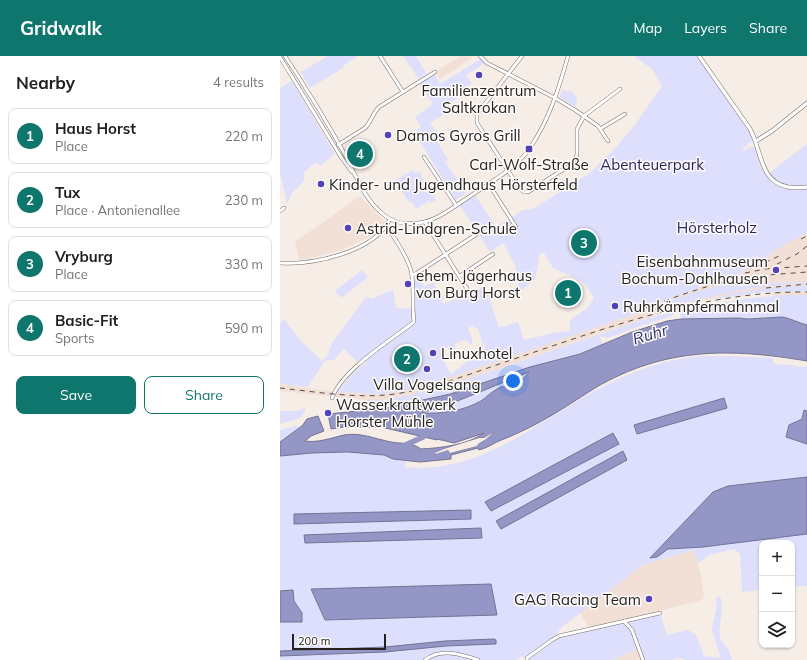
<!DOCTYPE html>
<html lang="en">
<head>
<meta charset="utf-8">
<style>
  :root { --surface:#fff; --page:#f6f6f6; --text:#202124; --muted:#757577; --line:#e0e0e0; --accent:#0f766e }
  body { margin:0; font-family:Mulish,sans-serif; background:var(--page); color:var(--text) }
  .controls { position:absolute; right:12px; bottom:12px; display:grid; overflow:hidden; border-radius:8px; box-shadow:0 1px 3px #0004 }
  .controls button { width:36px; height:36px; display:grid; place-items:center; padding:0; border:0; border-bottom:1px solid var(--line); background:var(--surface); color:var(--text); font:20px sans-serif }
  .scale { position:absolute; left:12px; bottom:10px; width:94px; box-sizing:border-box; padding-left:4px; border:2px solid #25211f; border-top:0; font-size:11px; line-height:14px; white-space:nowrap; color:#25211f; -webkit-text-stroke:3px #fefcfb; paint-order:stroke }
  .you { position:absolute; left:233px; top:325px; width:14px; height:14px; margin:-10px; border:3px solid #fff; border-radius:50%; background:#1a73e8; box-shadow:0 0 0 6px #1a73e833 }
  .badge { display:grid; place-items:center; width:26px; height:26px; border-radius:50%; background:var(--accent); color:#fff; font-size:13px; font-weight:700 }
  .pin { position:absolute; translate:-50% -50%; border:2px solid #fff; box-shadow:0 1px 4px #0006 }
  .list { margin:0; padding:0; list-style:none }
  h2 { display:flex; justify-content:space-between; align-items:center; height:52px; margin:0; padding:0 16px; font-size:17px }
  h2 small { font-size:13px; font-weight:400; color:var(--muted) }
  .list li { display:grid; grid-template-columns:26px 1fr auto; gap:12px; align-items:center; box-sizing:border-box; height:56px; margin:0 8px 8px; padding:0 8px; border:1px solid var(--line); border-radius:8px }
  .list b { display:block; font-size:15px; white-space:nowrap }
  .list p { margin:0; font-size:13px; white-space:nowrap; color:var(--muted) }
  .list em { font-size:13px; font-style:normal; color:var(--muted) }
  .actions { display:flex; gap:8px; padding:12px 16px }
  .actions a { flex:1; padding:9px 0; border:1px solid var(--accent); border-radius:8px; text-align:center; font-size:14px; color:var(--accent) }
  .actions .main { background:var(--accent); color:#fff }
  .icon { flex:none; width:22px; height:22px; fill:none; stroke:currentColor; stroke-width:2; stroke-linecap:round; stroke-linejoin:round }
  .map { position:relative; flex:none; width:527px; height:604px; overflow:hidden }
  header { display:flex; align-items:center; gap:24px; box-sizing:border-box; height:56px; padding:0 20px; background:var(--accent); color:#fff }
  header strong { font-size:19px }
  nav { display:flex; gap:22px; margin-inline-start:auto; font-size:14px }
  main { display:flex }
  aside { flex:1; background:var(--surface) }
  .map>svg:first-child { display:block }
  .built { fill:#f2e0d6 }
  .green { fill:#dddffc; fill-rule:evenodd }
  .water { fill:#9496c6; stroke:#737394; fill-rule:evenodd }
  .pier { fill:#f7ede7 }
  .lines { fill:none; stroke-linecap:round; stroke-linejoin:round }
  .river { stroke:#9496c6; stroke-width:5.5 }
  .minor-casing { stroke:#756c67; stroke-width:4 }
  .tertiary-casing { stroke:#756c67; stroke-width:4.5 }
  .minor { stroke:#fff; stroke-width:3 }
  .tertiary { stroke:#fff; stroke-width:3.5 }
  .rail { stroke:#524d4a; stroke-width:1; stroke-dasharray:5 5; stroke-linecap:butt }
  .poi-dot { fill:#5242b9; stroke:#fefcfb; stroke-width:1.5 }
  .labels { text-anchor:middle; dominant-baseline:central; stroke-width:3; stroke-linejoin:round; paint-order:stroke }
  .poi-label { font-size:15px; fill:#25211f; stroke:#fefcfb; text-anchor:start }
  .park-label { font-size:15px; fill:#2b255f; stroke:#fefcfb }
  .water-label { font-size:16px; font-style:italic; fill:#36316d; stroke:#fefcfb }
</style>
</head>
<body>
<header>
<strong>Gridwalk</strong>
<nav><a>Map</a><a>Layers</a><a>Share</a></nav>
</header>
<main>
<aside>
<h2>Nearby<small>4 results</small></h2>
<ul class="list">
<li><span class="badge">1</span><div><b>Haus Horst</b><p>Place</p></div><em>220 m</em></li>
<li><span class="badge">2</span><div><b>Tux</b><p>Place · Antonienallee</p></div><em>230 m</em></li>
<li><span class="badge">3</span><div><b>Vryburg</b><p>Place</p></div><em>330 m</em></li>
<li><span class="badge">4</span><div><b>Basic-Fit</b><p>Sports</p></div><em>590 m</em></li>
</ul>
<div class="actions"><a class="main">Save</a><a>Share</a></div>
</aside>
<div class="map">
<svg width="527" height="604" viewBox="0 0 527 604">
  <rect width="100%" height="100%" fill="#f7ede7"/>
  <g class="built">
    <path d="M181,0L193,1L160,23L155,16Z"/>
    <path d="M80,140L105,166L102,171L93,179L59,195L32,202L19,204L15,186Z"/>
    <path d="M527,177V229L463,236L394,251L371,261L318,278L216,314L157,332L119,342L103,344H84L0,335V328L54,336L100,338L123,335L155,326L361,256L360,253L419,232V230L445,223L472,211L497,193Z"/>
    <path d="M503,235H527V239L493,240L492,236Z"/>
    <path d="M414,494L421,520L424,540L422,544L309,573L300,557L319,542L363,509Z"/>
    <path d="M358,593L362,604H331Z"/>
  </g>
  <g class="green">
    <path d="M48,0H78L63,10V12L30,32L21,16Z"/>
    <path d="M123,0H136L146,18L139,23Z"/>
    <path d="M354,0H417L471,79L473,84L462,93L464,95L470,91H475L480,110L494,129L500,128L495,125L489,117L527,88V177L497,193L472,211L458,218L445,223L419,230V232L360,253L361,255L415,236L447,228L527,226V227L480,231L462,234L361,256L168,322L123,335L100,338L57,336L73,317L87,306L79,307L64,293L54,304H48L44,306L28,331L0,328V267L4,263L20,284L42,305L47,301L52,287L86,241L91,243L113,234L116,252L134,253V224L140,217L144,231L154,226L158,239L161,238L163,242L161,245L164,248L203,231V238L209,241L219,272L238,266L244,284L273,277L290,275V264L306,253L314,243L307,230L296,222L273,212L264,197H261L259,200L255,223L240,236L235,209L223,187L210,196L180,149L195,139L216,171L243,154L253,153L310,117L335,92L354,70L382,30L372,13ZM193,270L194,272H198L202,286L205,290L203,298L193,301L171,318L163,304L160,293L171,290L173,295H176L174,289L180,285L187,284L190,288H192V283L188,272Z"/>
    <path d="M202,2L205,7L186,19L192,28L184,33L185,36L169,48L172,53L150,67C154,72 157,77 156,83L168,104L165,106L186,137L176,144L134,76L141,71L135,61L153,48L139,26L154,17L160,28Z"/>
    <path d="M12,25L55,98L41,109L35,107L24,116V125L11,138L8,147L6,146V142L0,118V32Z"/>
    <path d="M282,34L289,36L290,34L297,41L296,51L281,42L280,40Z"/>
    <path d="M133,114L136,118L140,115L142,122L156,144L151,147L149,145L136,153L132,146L130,147L114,125Z"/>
    <path d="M82,214L88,221L61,242L55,235Z"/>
    <path d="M527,229V235L484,236L434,243L450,238L480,233Z"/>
    <path d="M504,239H527V269L516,265L511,262L502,261L468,263L459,262L401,263L400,256L386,262L363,269L328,282L319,280L323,288L300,298L282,302C218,323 154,345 87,354L84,344H108L157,332L216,314L355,266L395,255L464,243Z"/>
    <path d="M420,300H449L493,302V306L498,309C509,306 518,313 527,310V355L524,354L522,363L509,369L506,381L527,388V530L512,531V487H482V534L462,536L460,498L455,493L429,499L421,506L418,507L413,494L363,509L282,571L272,583L343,565L351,574L358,593L331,604H247L242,600L237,604H0V400L32,397L68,396L104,399L113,403L127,405L124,411C202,419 260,363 324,330C354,314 387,303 420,300Z"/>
    <path d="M250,315C244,321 238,327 230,330C228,331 224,330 221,331C213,334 207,341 200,345C182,356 161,358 140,357L175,346Z"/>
    <path d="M25,352V356L21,361L14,364L0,368V355H17Z"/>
    <path d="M15,370H22L0,386V374Z"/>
    <path d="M440,540C445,557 438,565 440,581C441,586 444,588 447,592C450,595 450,600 452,604H405L400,602L391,604H363L353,574L344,565L380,557L387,579L408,574L416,579L424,600L441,602L432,574L437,549L436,542Z"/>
  </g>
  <g class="water">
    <path d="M502,261C511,262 518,267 527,269V305C450,292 385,291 315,332C296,344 277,357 258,367C245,374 232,380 219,385C212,388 207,392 199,394L198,392L171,399V403L140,406L113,403L104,399L68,396L32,397L0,400V386L22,370L27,363L38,360L44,375L31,380L25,385C38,387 51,382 64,379C79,376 96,383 111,386C121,388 132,386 141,393C160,392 188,389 204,377L174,387L157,383V384L101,371H64L51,373L48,358L107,352L170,338L250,311L300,298L352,276L387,265L401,263L459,262L468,263ZM249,316C246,321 237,328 230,330C227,331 224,330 221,331C213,334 207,341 201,345C183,355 162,358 142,357L175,346ZM214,376L206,383L198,388L197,390L170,397L168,394L155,398L164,393L199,382H204Z"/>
    <path d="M444,342L447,352L357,378L354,369Z"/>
    <path d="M524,354L527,355V388L506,381L509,369L522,363Z"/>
    <path d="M333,377L339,388L211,455L205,446Z"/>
    <path d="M343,395L347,404L221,473L216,465Z"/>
    <path d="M527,421V478L423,491L388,493L377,501L370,502L433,436L448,430Z"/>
    <path d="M191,454V463L14,468V458Z"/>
    <path d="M201,472L202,482L25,487L24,479Z"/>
    <path d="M211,528L217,559L45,564L31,533Z"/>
    <path d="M13,534L14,545L22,557V566H0V535Z"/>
    <path d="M214,583L216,584V588H214L166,590L105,596L0,600V595L105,591L165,585Z"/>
  </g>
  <path class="pier" d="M214,376L206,383L198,388L197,390L170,397L168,394L156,398L155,397L164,393L199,382H204Z"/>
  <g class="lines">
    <path class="river" d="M121,391L143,381L147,377"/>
    <defs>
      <g id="minor">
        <path d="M5,0C12,11 20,22 26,33C38,51 48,69 59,88C73,111 81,141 104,159C115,168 130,169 144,166C160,162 175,150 189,141C210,126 236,113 250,92C269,64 279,32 288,0"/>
        <path d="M100,0L123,36"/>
        <path d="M200,0L207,7L275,42L295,54L318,70L328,85"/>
        <path d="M242,0L197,58V67L240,133L244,136H248L292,108L297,99V73L304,60L340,33"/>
        <path d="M0,1L61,101L72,116"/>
        <path d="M320,73L345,58"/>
        <path d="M58,89L85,72C91,66 93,57 99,51L155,16"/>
        <path d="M144,101L176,149"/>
        <path d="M208,127L236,171"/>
        <path d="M0,155L4,152"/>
        <path d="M145,166L189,236"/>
        <path d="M0,207C33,209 95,196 110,163"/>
        <path d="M132,219L137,217L197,178"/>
        <path d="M180,220L213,198"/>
        <path d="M52,342C63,313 110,285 134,266C132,251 134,235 132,220C131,207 115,181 106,171"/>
        <path d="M344,565L352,574L363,604"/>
        <path d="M145,604C161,592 181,598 198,604"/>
        <path d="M247,604V602L272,584L279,580L380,557"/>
      </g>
      <g id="tertiary">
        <path d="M419,0L470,73C482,94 479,126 508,131C515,132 521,132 527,131"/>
        <path d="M476,85L492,75L527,47"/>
      </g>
    </defs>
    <use href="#minor" class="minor-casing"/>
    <use href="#tertiary" class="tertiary-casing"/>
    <use href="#minor" class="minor"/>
    <use href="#tertiary" class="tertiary"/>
    <g class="rail">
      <path d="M521,183L527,180"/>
      <path d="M497,208L517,198L527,190"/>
      <path d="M476,211L501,199"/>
      <path d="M465,217L485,213L527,210"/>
      <path d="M486,232L527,228"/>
      <path d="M356,255C388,244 420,231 453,224C478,219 502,218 527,216"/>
      <path d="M0,332C38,336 77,343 115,338C155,332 195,316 234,303C329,271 425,235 527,236"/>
    </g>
  </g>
  <g class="poi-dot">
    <circle cx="199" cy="19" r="4"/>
    <circle cx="108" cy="79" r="4"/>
    <rect x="245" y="89" width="8" height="8" rx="2"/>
    <circle cx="41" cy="128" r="4"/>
    <circle cx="68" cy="172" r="4"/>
    <circle cx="496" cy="214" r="4"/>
    <circle cx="128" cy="228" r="4"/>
    <circle cx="335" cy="250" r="4"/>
    <circle cx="153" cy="297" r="4"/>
    <circle cx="147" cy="313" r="4"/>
    <circle cx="48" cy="357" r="4"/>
    <circle cx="369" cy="543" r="4"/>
  </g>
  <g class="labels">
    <g class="poi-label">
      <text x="199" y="34" text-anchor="middle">Familienzentrum<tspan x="199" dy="17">Saltkrokan</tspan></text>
      <text x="116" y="79">Damos Gyros Grill</text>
      <text x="249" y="108" text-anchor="middle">Carl-Wolf-Straße</text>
      <text x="49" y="128">Kinder- und Jugendhaus Hörsterfeld</text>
      <text x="76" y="172">Astrid-Lindgren-Schule</text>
      <text x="488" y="205" text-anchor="end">Eisenbahnmuseum<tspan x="488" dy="17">Bochum-Dahlhausen</tspan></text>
      <text x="136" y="219">ehem. Jägerhaus<tspan x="136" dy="17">von Burg Horst</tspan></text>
      <text x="343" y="250">Ruhrkämpfermahnmal</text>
      <text x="161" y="297">Linuxhotel</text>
      <text x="147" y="328" text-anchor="middle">Villa Vogelsang</text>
      <text x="56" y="348">Wasserkraftwerk<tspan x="56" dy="17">Horster Mühle</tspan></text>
      <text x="361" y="543" text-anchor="end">GAG Racing Team</text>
    </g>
    <g class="park-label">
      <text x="372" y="108">Abenteuerpark</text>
      <text x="437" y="171">Hörsterholz</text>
    </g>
    <g class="water-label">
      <text transform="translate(370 278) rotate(-16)">Ruhr</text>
    </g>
  </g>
</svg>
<div class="controls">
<button>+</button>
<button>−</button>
<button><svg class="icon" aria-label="layers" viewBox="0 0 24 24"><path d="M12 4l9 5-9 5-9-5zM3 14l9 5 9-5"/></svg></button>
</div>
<div class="scale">200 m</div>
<div class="you"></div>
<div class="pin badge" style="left:288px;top:237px">1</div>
<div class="pin badge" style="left:127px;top:303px">2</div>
<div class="pin badge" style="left:304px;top:187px">3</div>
<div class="pin badge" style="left:80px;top:98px">4</div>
</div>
</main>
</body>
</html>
